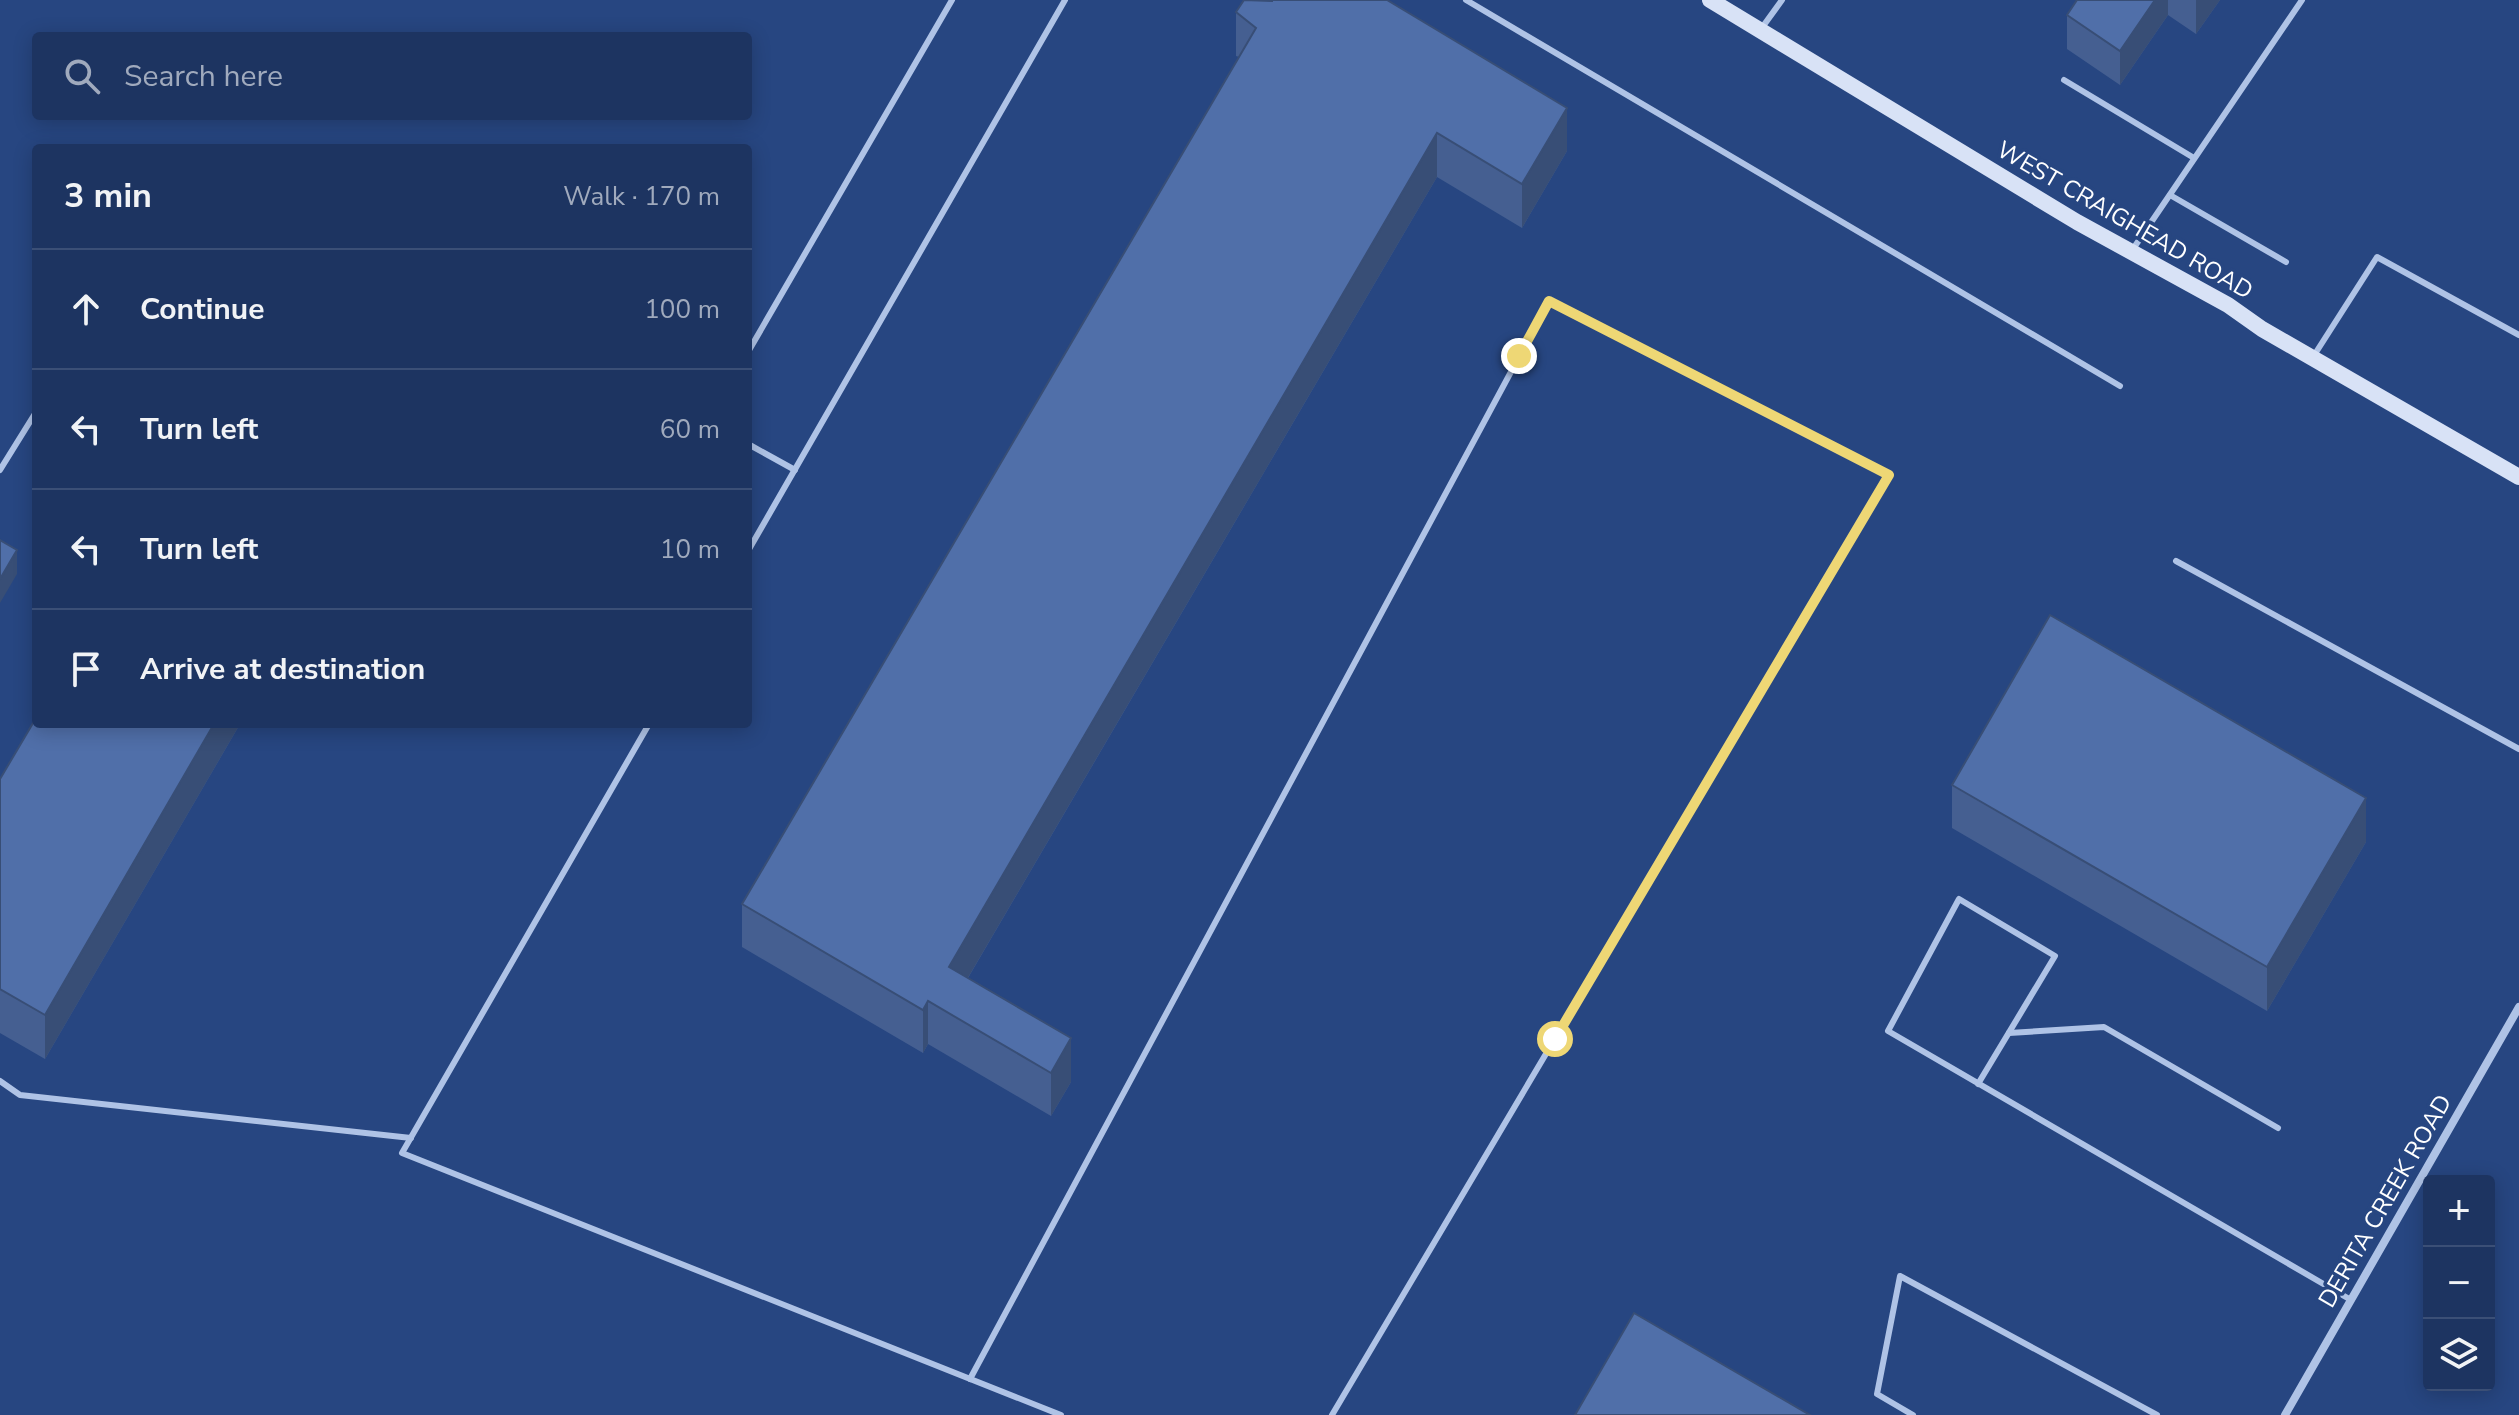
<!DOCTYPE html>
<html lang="en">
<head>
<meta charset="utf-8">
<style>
  :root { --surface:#1d3461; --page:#253c67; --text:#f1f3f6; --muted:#a0aabd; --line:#3b4f76 }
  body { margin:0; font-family:"Nunito Sans",sans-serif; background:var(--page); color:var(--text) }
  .controls { position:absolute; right:24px; bottom:24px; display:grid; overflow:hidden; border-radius:8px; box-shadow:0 4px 20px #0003 }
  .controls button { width:72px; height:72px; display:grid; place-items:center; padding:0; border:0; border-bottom:2px solid var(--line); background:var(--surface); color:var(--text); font:40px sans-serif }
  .stop { position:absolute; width:24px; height:24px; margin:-18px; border:6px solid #eed775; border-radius:50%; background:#fff }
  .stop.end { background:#eed775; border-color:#fff; box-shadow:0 2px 8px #0008 }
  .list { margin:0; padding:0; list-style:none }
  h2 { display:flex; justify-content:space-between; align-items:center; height:104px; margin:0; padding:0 32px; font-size:34px }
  h2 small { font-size:26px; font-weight:400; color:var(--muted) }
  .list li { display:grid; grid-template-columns:52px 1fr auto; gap:24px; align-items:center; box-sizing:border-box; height:120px; padding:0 32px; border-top:2px solid var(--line) }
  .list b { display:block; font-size:30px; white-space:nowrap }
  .list em { font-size:26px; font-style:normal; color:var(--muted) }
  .icon { flex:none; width:44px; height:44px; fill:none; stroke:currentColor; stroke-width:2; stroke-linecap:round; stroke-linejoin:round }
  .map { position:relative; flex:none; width:2519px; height:1415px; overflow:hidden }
  .search { position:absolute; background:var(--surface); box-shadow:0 4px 20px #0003; left:32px; top:32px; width:720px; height:88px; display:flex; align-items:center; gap:20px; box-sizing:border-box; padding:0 28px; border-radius:8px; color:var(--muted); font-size:30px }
  .panel { position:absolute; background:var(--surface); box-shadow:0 4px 20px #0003; left:32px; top:144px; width:720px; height:584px; border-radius:8px }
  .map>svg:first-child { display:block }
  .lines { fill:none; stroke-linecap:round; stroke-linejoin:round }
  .lane { stroke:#afc3e6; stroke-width:6 }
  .street { stroke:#afc3e6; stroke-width:8 }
  .secondary { stroke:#d8e2f6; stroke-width:16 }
  .wall { fill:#455f91 }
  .shaded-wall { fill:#384e76 }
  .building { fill:#506fa9; stroke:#384e76; stroke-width:2 }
  .route { stroke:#eed775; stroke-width:10 }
  .labels { text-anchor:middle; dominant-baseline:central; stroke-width:7; stroke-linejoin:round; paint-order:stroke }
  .street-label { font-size:24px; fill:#fff; stroke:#274681 }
</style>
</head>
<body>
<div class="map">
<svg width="2519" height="1415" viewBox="0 0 2519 1415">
  <rect width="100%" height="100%" fill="#274681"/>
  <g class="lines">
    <g class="lane">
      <path d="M1466,0L2120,386"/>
      <path d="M1761,29L1782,0"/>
      <path d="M2064,80L2194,158"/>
      <path d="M2170,195L2286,262"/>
      <path d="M2133,249L2302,0"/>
      <path d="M748,352L952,0"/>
      <path d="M2313,357L2377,257L2519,335"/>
      <path d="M748,444L795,470"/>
      <path d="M0,470L36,412"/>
      <path d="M748,551L1065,0"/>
      <path d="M2176,561L2519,749"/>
      <path d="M649,724L402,1153L1061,1415"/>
      <path d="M2009,1033L2104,1027L2278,1128"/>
      <path d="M0,1081L20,1095L411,1138"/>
      <path d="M1978,1084L2055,956L1959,899L1888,1031L2351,1300"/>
      <path d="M970,1379L1549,301L1889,475L1332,1415"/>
      <path d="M1913,1415L1877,1394L1900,1276L2157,1415"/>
    </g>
    <path class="street" d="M2285,1415L2519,1007"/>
    <path class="secondary" d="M1710,0L2077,222L2228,305L2262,329L2519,477"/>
  </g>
  <g class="wall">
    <path d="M2077,0H2220L2196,34L2168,15L2120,85L2067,49V15Z"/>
    <path d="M1236,12L1567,151L1522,228L1437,177L968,978L1071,1082L1051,1116L928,1044L923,1053L742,947V904L1239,57L1236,56Z"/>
    <path d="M240,724L45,1059L0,1033V779Z"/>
    <path d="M1952,785L2366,842L2267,1011L1952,828Z"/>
  </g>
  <g class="shaded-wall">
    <path d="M2155,0H2168V15L2120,85V51Z"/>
    <path d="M2196,0H2220L2196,34Z"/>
    <path d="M1567,108V151L1522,228V184Z"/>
    <path d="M1437,133V177L949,1010V967Z"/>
    <path d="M17,550V574L0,603V579Z"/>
    <path d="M214,724H240L45,1059V1015Z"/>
    <path d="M2366,798V842L2267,1011V967Z"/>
    <path d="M928,1001V1044L923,1053V1010Z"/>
    <path d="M1071,1038V1082L1051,1116V1073Z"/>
  </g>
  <g class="building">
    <path d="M1244,0L1272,1V0H1387L1567,108L1522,184L1437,133L949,967L1071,1038L1051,1073L928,1001L923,1010L742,904L1256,28L1236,12Z"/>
    <path d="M2077,0H2155L2120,51L2067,15Z"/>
    <path d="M0,540L17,550L0,579Z"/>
    <path d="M2050,615L2366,798L2267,967L1952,785Z"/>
    <path d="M36,718V724H214L45,1015L0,989V779Z"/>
    <path d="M1634,1313L1810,1415H1575Z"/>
  </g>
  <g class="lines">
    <path class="route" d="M1519,356L1549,301L1889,475L1555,1039"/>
  </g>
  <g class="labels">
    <g class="street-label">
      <text transform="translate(2125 220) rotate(30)">WEST CRAIGHEAD ROAD</text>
      <text transform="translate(2385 1201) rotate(-60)">DERITA CREEK ROAD</text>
    </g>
  </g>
</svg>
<div class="controls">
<button>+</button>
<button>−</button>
<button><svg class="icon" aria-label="layers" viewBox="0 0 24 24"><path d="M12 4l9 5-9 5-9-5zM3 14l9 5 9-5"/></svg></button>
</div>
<div class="stop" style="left:1555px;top:1039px"></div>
<div class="stop end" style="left:1519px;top:356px"></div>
<div class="search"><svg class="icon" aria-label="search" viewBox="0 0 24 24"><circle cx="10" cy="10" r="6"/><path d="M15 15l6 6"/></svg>Search here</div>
<section class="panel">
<h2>3 min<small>Walk · 170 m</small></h2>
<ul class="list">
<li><svg class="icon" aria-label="ahead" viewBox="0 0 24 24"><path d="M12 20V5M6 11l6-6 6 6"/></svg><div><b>Continue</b></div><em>100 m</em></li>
<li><svg class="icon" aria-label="left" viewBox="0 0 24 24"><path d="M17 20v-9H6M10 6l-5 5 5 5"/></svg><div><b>Turn left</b></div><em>60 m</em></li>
<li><svg class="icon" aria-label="left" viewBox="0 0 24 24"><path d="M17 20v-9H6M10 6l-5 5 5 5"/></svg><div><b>Turn left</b></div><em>10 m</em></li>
<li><svg class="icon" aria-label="arrive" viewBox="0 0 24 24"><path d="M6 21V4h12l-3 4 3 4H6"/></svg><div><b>Arrive at destination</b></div></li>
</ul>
</section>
</div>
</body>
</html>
